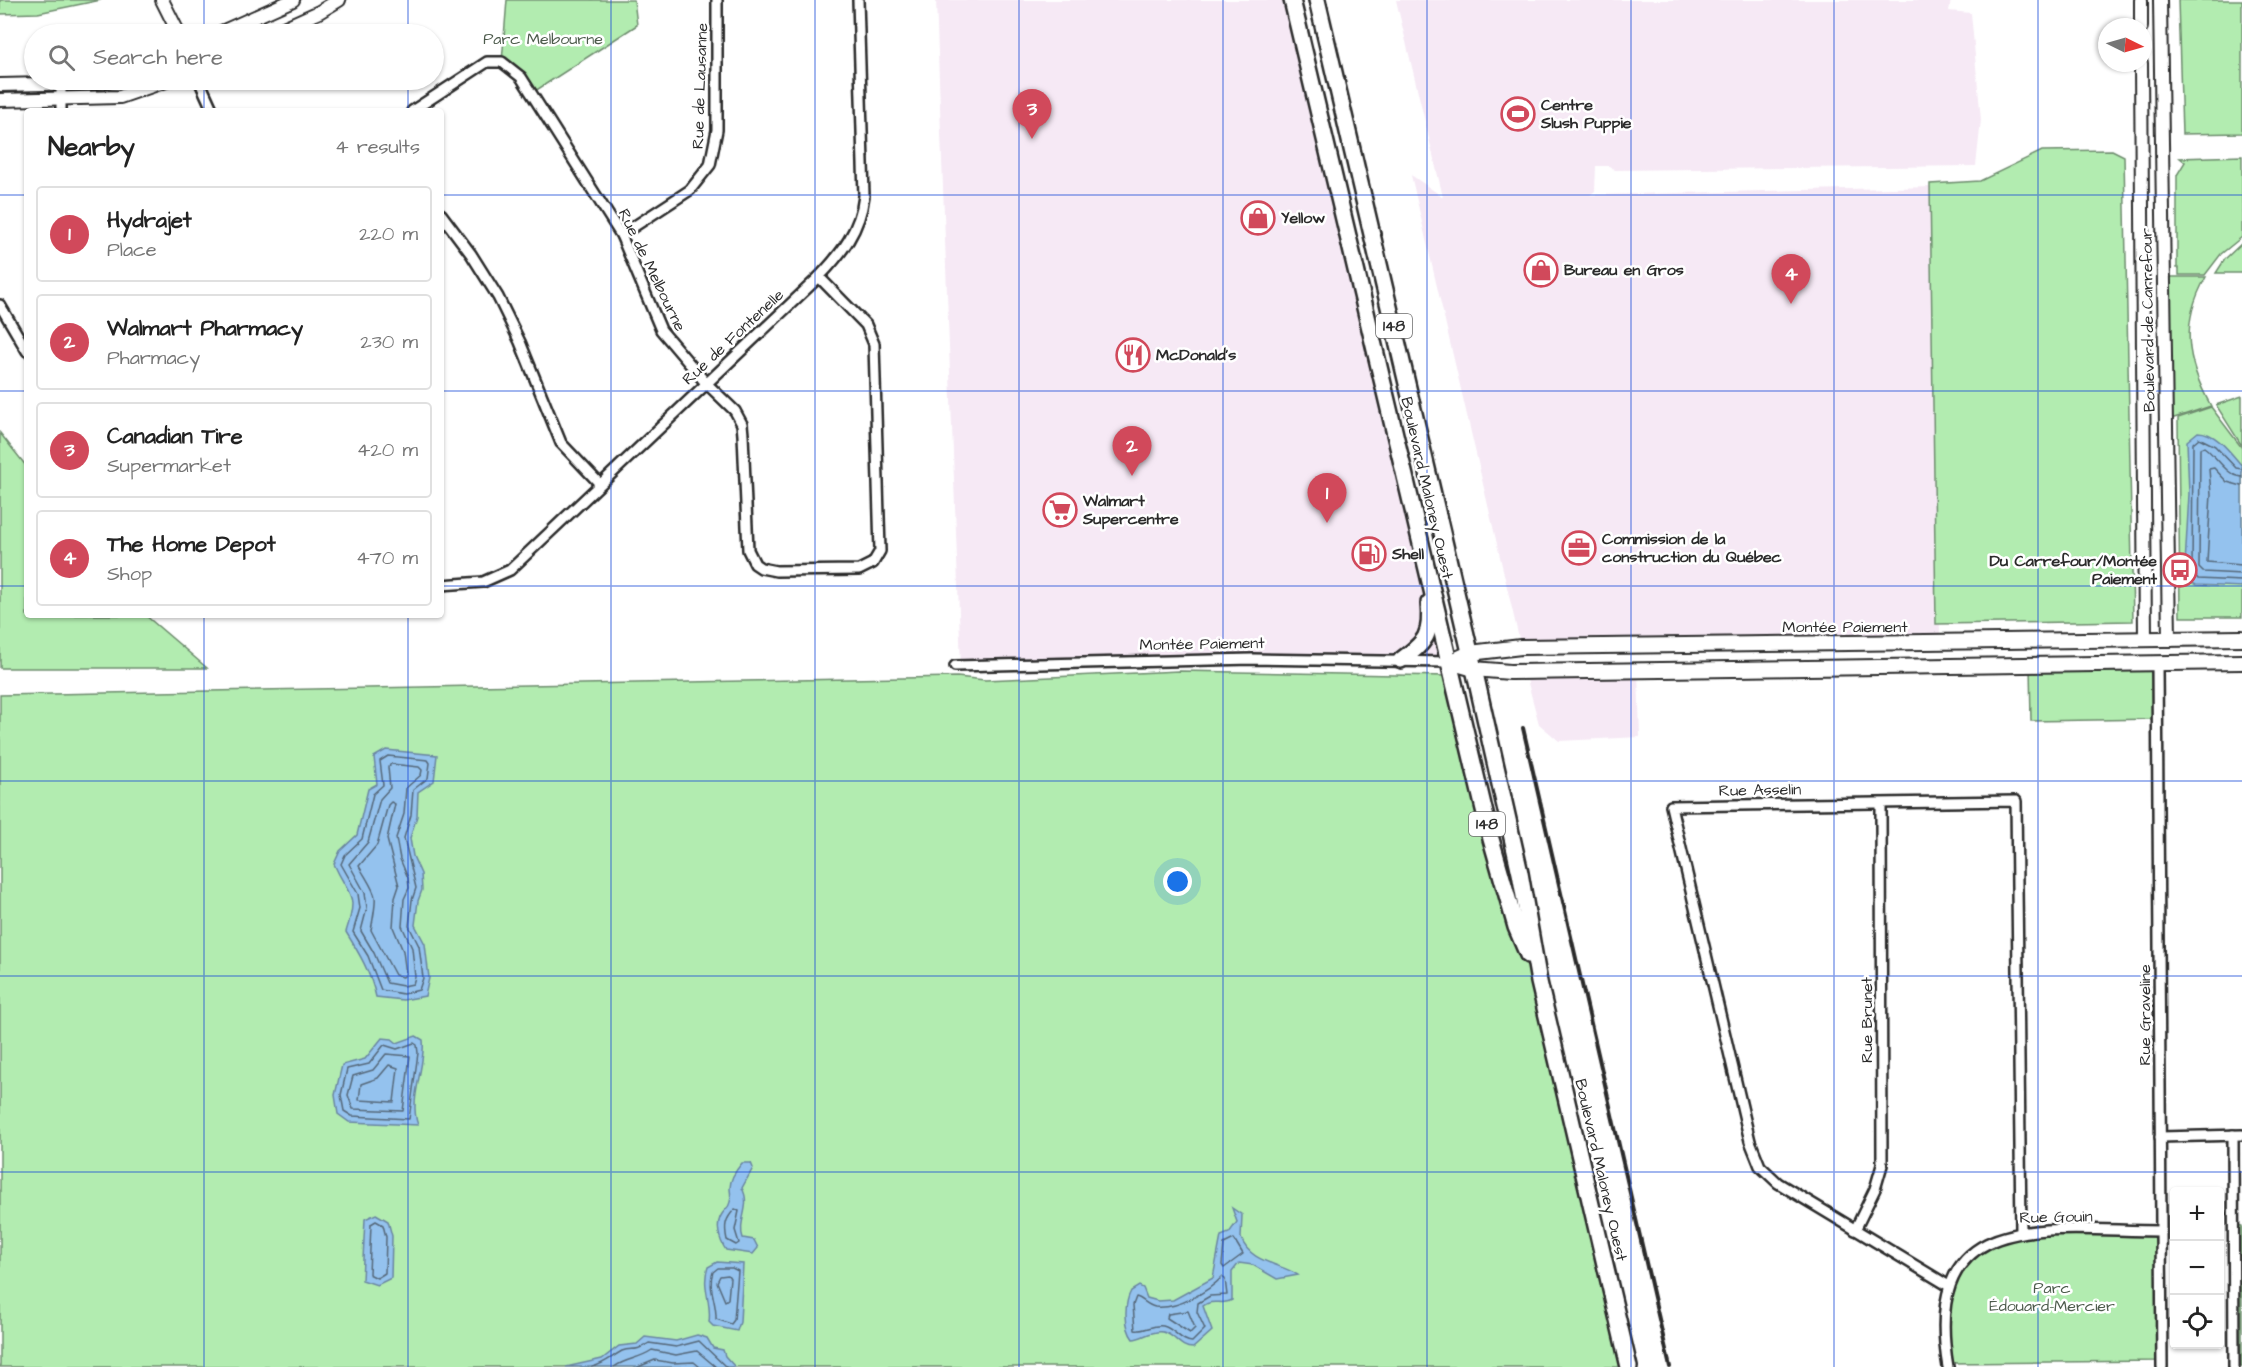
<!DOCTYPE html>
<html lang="en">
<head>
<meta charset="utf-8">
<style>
  :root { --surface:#fff; --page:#f6f6f6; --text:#222; --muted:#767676; --line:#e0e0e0; --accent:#d1495b }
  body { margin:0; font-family:"Architects Daughter",sans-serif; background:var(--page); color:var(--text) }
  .controls { position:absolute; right:18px; bottom:18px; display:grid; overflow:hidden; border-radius:6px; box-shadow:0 2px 4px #0004 }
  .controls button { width:54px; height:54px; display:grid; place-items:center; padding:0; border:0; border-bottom:2px solid var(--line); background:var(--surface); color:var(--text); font:30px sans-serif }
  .compass { position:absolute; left:2098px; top:18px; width:54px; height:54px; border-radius:50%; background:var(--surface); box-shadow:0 2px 4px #0004; rotate:95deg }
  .you { position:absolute; left:1178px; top:882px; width:21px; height:21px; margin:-15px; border:4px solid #fff; border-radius:50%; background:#1a73e8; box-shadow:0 0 0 9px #1a73e833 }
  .badge { display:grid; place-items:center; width:39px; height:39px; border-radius:50%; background:var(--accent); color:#fff; font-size:20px; font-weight:700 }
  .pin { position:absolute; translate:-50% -50px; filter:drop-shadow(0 2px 3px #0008) }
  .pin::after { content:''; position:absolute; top:32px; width:21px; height:18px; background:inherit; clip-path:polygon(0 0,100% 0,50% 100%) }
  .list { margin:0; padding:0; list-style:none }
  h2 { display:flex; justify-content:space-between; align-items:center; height:78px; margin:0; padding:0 24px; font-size:26px }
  h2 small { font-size:20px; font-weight:400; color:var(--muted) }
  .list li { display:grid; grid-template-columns:39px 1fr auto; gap:18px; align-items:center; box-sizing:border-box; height:96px; margin:0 12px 12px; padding:0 12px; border:2px solid var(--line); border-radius:6px }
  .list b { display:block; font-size:22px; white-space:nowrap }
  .list p { margin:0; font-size:20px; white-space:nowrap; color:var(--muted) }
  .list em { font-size:20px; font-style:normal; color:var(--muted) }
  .icon { flex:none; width:33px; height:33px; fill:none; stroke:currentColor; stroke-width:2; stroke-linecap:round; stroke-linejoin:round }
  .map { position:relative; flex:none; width:2242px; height:1367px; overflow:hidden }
  .search { position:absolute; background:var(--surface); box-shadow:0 2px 4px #0004; left:24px; top:24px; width:420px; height:66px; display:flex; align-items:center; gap:15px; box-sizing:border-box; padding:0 21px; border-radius:33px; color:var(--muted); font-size:22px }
  .panel { position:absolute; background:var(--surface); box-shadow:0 2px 4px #0004; left:24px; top:108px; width:420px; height:510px; border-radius:6px }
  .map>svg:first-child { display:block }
  .built { fill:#f6e9f5 }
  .green { fill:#b2ecb0; stroke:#6e8c6e; stroke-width:1.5 }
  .water { fill:#94c2ee; stroke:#6a86a0; stroke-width:1.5 }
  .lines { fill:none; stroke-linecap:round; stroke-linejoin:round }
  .shore { stroke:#556779; stroke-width:1.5 }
  .minor-casing { stroke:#2b2b2b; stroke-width:14 }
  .tertiary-casing { stroke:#2b2b2b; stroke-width:16 }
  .secondary-casing { stroke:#2b2b2b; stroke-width:18 }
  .primary-casing { stroke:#2b2b2b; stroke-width:20 }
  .minor { stroke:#fff; stroke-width:9 }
  .tertiary { stroke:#fff; stroke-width:12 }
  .secondary { stroke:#fff; stroke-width:14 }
  .primary { stroke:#fff; stroke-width:15 }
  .rail { stroke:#2b2b2b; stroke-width:4 }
  .grid { fill:none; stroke:#1d4ed8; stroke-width:1.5; stroke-opacity:0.55 }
  .labels { text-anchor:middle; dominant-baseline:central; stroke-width:5; stroke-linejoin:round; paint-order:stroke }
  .shield { fill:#fff; stroke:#6b6b6b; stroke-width:1.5 }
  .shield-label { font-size:15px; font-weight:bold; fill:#2b2b2b }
  .park-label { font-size:16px; fill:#4d5b4c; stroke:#fff }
  .street-label { font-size:16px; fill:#2b2b2b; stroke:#fff }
  .poi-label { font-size:16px; font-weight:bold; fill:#2b2b2b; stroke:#fff; text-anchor:start }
</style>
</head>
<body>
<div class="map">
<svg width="2242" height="1367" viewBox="0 0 2242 1367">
  <rect width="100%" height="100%" fill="#fff"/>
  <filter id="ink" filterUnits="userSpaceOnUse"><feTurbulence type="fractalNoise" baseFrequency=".0167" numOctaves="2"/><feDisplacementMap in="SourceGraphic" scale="12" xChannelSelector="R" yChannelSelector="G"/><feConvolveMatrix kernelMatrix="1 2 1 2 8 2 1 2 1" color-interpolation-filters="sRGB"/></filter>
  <g filter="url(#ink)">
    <g class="built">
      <path d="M936,0H1292L1450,662L1401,660L961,666Z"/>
      <path d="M1396,0H1951L1949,11L1971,13L1981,120L1976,166L1615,170L1609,166H1596L1595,191L1590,195L1934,187L1940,642L1521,647L1411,175L1443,197Z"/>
      <path d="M1638,669L1640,737L1559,741L1539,724L1525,672Z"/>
    </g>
    <g class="green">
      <path d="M0,0H101L38,13L0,14Z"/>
      <path d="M507,0H634L637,25L532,93L502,62Z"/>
      <path d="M2178,0H2242V133L2182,134Z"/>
      <path d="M2112,150L2124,156L2133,621L1936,624L1930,184L1980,181L2042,151Z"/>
      <path d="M2242,156V237L2221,254L2205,275H2179V268H2177V175L2185,162L2180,158Z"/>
      <path d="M2242,243V273H2216L2225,259Z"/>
      <path d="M2163,277H2206C2180,323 2186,361 2211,406L2165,421Z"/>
      <path d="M2242,396V446L2216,405Z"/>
      <path d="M2211,407L2242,448V617H2180L2178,418Z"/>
      <path d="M0,433L27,467V615H145L207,668H0Z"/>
      <path d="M2157,663L2158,719L2031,721L2030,665Z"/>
      <path d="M1179,671L1447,676L1539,982L1629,1367H0V695L957,677L985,680Z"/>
      <path d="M2233,1224L2242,1226V1367H2234Z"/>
      <path d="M2161,1231L2162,1361L1947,1363L1943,1312L1966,1260L2009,1234Z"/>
    </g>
    <g class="water">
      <path d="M2198,432C2216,432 2231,453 2242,466V587L2196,585L2191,582L2185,565L2189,494L2187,441Z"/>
      <path d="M386,750L437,755L434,781L418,792L417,816L410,838L413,856L421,874L422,890L418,901L415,925L425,944L429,978L425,996L403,1000L376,997C371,973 359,953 346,932C359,892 349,898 334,864L340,851L357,835L368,789L377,784L374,757Z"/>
      <path d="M416,1036L423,1040C426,1067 408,1099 418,1125L349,1122L338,1114L335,1095L342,1065L365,1059L382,1038L392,1039L397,1043Z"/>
      <path d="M742,1163H751L753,1168L742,1188C752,1206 737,1221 743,1238L754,1240L758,1248L753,1254L726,1250C719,1240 715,1224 722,1214C725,1209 729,1208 730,1202C732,1197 730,1193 730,1188C730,1178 736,1170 742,1163Z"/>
      <path d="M1232,1208L1242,1215L1241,1238C1250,1263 1280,1263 1298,1275L1277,1279L1253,1265L1239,1263L1232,1272V1300C1222,1306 1213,1298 1203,1306L1212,1331L1193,1348C1179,1348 1176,1335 1163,1332C1152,1330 1143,1338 1133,1339C1124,1327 1124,1304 1131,1291L1139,1286L1143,1288L1147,1298L1158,1301L1173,1300L1213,1278L1221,1236L1229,1233L1237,1222Z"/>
      <path d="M376,1214L388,1221L392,1236L391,1278L377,1285L362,1280L365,1219Z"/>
      <path d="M717,1262L743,1264L740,1322L737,1331L713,1326L709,1322C712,1301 701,1287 708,1267Z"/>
      <path d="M697,1335L707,1338L713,1348L723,1350L725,1356L735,1367H566L602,1359L619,1346L637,1344L645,1337L676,1341Z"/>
    </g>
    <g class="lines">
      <g class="shore">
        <path d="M2242,469L2236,468L2215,446L2199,438L2193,443L2192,571L2198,579L2242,581"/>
        <path d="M2242,477C2226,476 2217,456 2204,447L2200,448L2199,568L2203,572L2242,574"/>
        <path d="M2242,486L2227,482L2214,468L2209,469L2211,494L2207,562L2242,565"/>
        <path d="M388,756L428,760L430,763L428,778L413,790L411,815L404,838L416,888L412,900L409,926L419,946L423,978L419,990L403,994L381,990L368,956L353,932L360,908L358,894L341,864L345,855L362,839L373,794L383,785L380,761Z"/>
        <path d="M391,764L419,767L422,770L421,775L406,788L404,814L396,838L400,859L408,878L409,888L404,899L402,926L412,948L415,977L413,984L403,986L387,983L374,953L361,931L367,908L365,893L349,864L368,842L380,799L390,788L388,767Z"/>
        <path d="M391,802L395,804L387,839L399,886L395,898L393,927L403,951L406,974L403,977L395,975L371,930C378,891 378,899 359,866L377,845L388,805Z"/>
        <path d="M414,1043L417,1045L418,1053L409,1119L352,1116L344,1111L341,1095L347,1069L369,1064L384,1045L397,1049Z"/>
        <path d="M386,1054L410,1056L403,1111L353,1109L348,1095L353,1076L373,1070Z"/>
        <path d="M389,1065L398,1068L394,1102L359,1100L361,1084L378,1078Z"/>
        <path d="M735,1209L739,1211L735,1230L739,1243L736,1245L727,1240C724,1226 725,1219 735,1209Z"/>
        <path d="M376,1221L383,1225L386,1237L385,1273L377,1278L369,1274L371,1224Z"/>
        <path d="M1234,1239L1243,1254L1224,1268L1222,1265L1224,1244Z"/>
        <path d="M718,1268H732L738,1271L734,1320L731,1324L716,1319C717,1302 707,1287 713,1272Z"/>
        <path d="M728,1275L730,1278L728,1299L725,1301L717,1282L720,1276Z"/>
        <path d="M1222,1277L1225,1279L1227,1295L1210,1296L1198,1303L1197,1312L1205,1329L1192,1342C1181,1342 1175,1329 1163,1326C1153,1324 1144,1332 1135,1330L1133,1305L1136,1297C1142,1298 1146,1305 1155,1307C1177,1310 1209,1291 1222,1277Z"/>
        <path d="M1188,1311L1195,1328L1190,1333L1167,1318L1168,1314Z"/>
        <path d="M592,1367C605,1364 611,1357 622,1351C632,1347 634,1353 649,1343L676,1347L699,1341L726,1367"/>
        <path d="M614,1367C627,1358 639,1359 652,1350L676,1355L697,1351L716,1367"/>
        <path d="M638,1367L655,1360L673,1363L694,1362L700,1367"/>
      </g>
      <defs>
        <g id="minor">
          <path d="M199,80L213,111"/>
          <path d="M61,111V84"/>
          <path d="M412,111L487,62H502L521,77L621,235L661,330L705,382L735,411L742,424L743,435L748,550L755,564L761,568L776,571L859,570L873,563L880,551L874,344L866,325L819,277"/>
          <path d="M441,214L471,254L498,297L520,342L561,443L599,483"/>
          <path d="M621,235L690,190L710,165L717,130V0"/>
          <path d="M0,305L27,351"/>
          <path d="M441,585L483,582L510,570L819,277C842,253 860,230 864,196L858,0"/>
          <path d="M2157,663L2162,1367"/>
          <path d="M955,666L1253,659L1450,662"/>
          <path d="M2233,1135L2234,1367"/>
          <path d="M2160,1137L2242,1135"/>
          <path d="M1855,1230L1875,1189L1882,1165L1881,804"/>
          <path d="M1949,1286L1778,1183L1760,1166L1750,1141L1671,806L2016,801L2021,1231"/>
          <path d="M1948,1367C1920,1203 2050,1231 2161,1231"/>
        </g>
        <g id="tertiary">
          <path d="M162,0L179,34"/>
          <path d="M2160,0L2169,640"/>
          <path d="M2141,27V0"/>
          <path d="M217,34L293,0"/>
          <path d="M270,34L319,12L339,0"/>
          <path d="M2141,63L2145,640"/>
          <path d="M0,85L87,83L116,80"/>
          <path d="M0,100L120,97L169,80"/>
        </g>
        <g id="secondary">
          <path d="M1450,662L1470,653L1521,647L2242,638"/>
          <path d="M1450,662L1474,669L1510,672L2242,662"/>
        </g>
        <g id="primary">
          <path d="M1292,0L1491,839L1516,927L1528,955"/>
          <path d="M1317,0L1474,669L1520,873L1539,982L1629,1367"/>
          <path d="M1401,660C1426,642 1432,635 1429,603"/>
        </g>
      </defs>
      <use href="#minor" class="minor-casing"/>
      <use href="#tertiary" class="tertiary-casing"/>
      <use href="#secondary" class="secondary-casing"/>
      <use href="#primary" class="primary-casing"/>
      <use href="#minor" class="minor"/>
      <use href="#tertiary" class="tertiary"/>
      <use href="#secondary" class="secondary"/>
      <use href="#primary" class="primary"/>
      <path class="rail" d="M1523,728L1670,1367"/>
    </g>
  </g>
  <path class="grid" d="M204,0V34M408,0V34M611,0V1367M815,0V1367M1019,0V1367M1223,0V1367M1427,0V1367M1631,0V1367M1834,0V1367M2038,0V1367M204,80V111M408,80V111M0,195H27M441,195H2242M0,391H27M441,391H2242M0,586H27M441,586H2242M204,615V1367M408,615V1367M0,781H2242M0,976H2242M0,1172H2242"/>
  <defs>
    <symbol id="stadium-ring" viewBox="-11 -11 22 22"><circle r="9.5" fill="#fff" stroke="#d1495b" stroke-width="1.5"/><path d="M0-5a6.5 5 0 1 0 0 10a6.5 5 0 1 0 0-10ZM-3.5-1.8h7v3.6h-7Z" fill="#d1495b"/></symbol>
    <symbol id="shop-ring" viewBox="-11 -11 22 22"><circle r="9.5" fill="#fff" stroke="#d1495b" stroke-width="1.5"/><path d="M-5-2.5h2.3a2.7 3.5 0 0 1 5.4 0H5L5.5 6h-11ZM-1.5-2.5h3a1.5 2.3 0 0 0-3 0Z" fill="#d1495b"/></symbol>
    <symbol id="restaurant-ring" viewBox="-11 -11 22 22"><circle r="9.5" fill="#fff" stroke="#d1495b" stroke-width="1.5"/><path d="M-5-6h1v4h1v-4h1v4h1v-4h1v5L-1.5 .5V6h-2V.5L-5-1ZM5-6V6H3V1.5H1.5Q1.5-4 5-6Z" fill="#d1495b"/></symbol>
    <symbol id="supermarket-ring" viewBox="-11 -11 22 22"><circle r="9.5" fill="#fff" stroke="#d1495b" stroke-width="1.5"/><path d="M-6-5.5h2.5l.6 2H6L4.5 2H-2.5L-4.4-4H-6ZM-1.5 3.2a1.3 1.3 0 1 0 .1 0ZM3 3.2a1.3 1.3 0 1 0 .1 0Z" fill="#d1495b"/></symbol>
    <symbol id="office-ring" viewBox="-11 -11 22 22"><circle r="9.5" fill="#fff" stroke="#d1495b" stroke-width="1.5"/><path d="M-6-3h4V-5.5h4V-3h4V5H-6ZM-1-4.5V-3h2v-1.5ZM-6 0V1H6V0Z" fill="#d1495b"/></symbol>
    <symbol id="fuel-ring" viewBox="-11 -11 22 22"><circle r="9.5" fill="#fff" stroke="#d1495b" stroke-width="1.5"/><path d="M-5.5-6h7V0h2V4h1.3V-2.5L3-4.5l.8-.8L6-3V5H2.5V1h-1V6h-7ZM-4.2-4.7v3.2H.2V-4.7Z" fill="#d1495b"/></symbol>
    <symbol id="bus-ring" viewBox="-11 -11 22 22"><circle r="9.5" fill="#fff" stroke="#d1495b" stroke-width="1.5"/><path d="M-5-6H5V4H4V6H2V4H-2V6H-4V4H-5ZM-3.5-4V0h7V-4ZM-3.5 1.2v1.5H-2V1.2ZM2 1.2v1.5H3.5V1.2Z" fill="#d1495b"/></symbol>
  </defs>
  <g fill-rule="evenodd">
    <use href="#stadium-ring" x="1499" y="95" width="38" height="38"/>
    <use href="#shop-ring" x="1239" y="199" width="38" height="38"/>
    <use href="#shop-ring" x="1522" y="251" width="38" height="38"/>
    <use href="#restaurant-ring" x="1114" y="336" width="38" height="38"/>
    <use href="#supermarket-ring" x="1041" y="491" width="38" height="38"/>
    <use href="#office-ring" x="1560" y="529" width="38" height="38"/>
    <use href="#fuel-ring" x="1350" y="535" width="38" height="38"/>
    <use href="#bus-ring" x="2161" y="551" width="38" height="38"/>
  </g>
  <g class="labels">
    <g class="shield">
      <rect x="1376" y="314" width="36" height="24" rx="4.5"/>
      <rect x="1469" y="812" width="36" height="24" rx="4.5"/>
    </g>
    <g class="shield-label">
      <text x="1394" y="326">148</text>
      <text x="1487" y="824">148</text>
    </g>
    <g class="park-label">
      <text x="543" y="39">Parc Melbourne</text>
      <text x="2052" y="1288">Parc<tspan x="2052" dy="18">Édouard-Mercier</tspan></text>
    </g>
    <g class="street-label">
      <text transform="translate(700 86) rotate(-88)">Rue de Lausanne</text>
      <text transform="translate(652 270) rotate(64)">Rue de Melbourne</text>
      <text transform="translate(2148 320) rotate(-91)">Boulevard de Carrefour</text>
      <text transform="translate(733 337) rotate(-43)">Rue de Fontenelle</text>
      <text transform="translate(1427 488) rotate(77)">Boulevard Maloney Ouest</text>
      <text x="1845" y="627">Montée Paiement</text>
      <text transform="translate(1202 644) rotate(-1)">Montée Paiement</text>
      <text transform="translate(1760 790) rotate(-1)">Rue Asselin</text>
      <text transform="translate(2145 1015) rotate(-90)">Rue Graveline</text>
      <text transform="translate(1867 1020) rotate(-90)">Rue Brunet</text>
      <text transform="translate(1601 1170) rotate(77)">Boulevard Maloney Ouest</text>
      <text transform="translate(2056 1217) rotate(-1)">Rue Gouin</text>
    </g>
    <g class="poi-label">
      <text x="1541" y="105">Centre<tspan x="1541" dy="18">Slush Puppie</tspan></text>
      <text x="1281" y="218">Yellow</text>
      <text x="1564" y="270">Bureau en Gros</text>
      <text x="1156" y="355">McDonald's</text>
      <text x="1083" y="501">Walmart<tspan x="1083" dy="18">Supercentre</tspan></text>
      <text x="1602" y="539">Commission de la<tspan x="1602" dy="18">construction du Québec</tspan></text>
      <text x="1392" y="554">Shell</text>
      <text x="2157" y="561" text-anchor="end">Du Carrefour/Montée<tspan x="2157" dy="18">Paiement</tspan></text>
    </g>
  </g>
</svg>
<div class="controls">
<button>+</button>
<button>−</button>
<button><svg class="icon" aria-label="locate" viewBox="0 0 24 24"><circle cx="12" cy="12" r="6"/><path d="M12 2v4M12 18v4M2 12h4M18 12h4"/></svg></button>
</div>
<svg class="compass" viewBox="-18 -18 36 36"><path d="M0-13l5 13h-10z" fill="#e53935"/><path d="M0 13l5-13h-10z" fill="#767676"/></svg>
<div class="you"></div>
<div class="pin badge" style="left:1327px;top:523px">1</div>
<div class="pin badge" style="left:1132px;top:476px">2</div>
<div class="pin badge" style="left:1032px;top:139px">3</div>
<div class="pin badge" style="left:1791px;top:304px">4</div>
<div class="search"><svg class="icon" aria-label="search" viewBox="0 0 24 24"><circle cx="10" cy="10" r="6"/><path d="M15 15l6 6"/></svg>Search here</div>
<section class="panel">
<h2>Nearby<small>4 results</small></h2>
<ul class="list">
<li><span class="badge">1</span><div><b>Hydrajet</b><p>Place</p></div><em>220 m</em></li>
<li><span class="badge">2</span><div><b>Walmart Pharmacy</b><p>Pharmacy</p></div><em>230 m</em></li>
<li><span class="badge">3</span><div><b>Canadian Tire</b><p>Supermarket</p></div><em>420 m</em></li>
<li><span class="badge">4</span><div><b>The Home Depot</b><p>Shop</p></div><em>470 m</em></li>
</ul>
</section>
</div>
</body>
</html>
